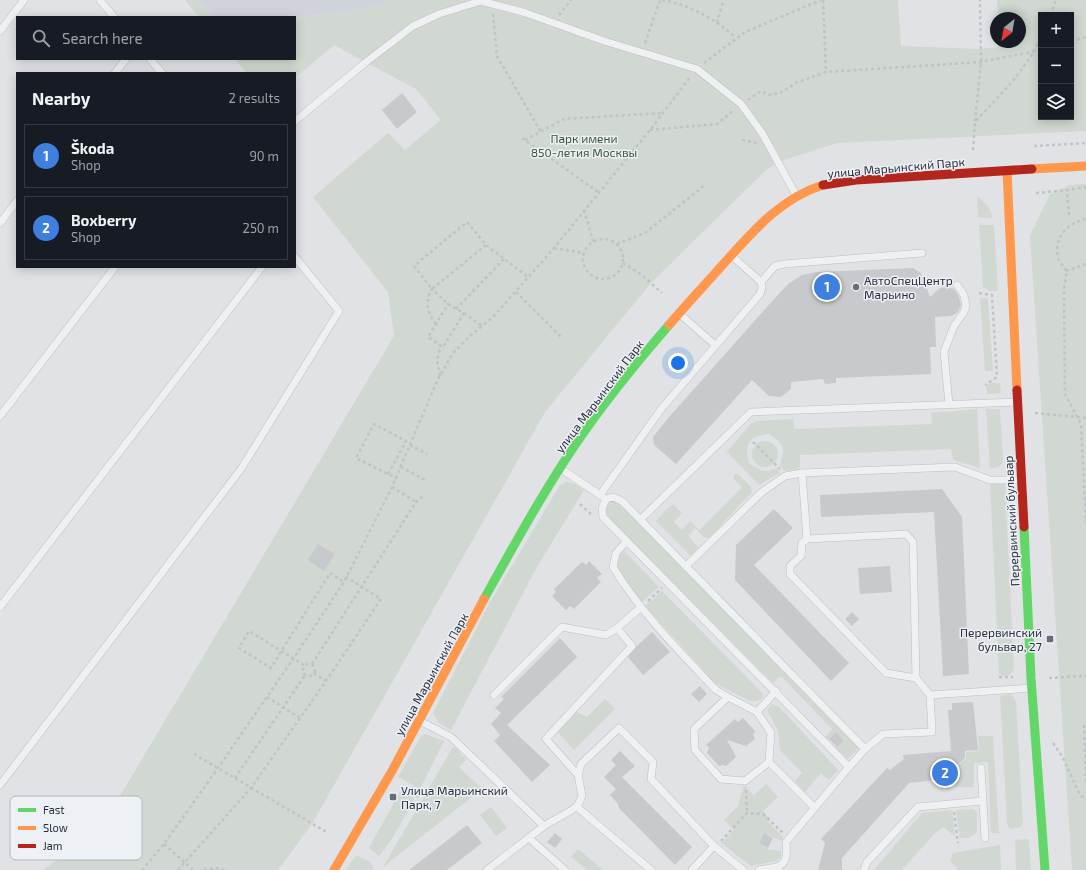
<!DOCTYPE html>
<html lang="en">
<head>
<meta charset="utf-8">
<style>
  :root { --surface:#171b24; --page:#242831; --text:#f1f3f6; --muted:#9ea1a6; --line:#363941; --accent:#686c78 }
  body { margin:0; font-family:"Exo 2",sans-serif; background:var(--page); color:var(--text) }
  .controls { position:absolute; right:12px; top:12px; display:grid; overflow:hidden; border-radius:0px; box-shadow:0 2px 10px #0003 }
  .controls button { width:36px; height:36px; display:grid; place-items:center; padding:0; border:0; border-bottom:1px solid var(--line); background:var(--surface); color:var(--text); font:20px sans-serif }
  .compass { position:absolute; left:990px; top:12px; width:36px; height:36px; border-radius:50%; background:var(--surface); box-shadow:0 2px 10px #0003; rotate:211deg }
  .you { position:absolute; left:678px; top:363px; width:14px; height:14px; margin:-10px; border:3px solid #fff; border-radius:50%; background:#1a73e8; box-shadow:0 0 0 6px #1a73e833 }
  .badge { display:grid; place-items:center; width:26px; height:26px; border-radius:50%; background:var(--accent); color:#fff; font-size:13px; font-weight:700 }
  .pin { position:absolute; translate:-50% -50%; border:2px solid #fff; box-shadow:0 1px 4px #0006 }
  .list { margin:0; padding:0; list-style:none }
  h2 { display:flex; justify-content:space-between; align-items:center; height:52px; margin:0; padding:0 16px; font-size:17px }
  h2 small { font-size:13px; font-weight:400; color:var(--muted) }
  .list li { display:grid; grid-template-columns:26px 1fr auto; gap:12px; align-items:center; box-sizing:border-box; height:64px; margin:0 8px 8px; padding:0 8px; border:1px solid var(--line); border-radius:0px }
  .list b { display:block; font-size:15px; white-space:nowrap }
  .list p { margin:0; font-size:13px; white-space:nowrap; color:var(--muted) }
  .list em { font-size:13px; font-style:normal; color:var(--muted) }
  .icon { flex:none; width:22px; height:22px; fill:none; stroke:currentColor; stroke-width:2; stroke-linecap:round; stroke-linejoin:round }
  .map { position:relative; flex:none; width:1086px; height:870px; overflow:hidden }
  .search { position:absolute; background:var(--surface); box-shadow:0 2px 10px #0003; left:16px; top:16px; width:280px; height:44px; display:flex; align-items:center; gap:10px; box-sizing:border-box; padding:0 14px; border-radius:0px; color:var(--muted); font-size:15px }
  .panel { position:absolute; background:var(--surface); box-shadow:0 2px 10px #0003; left:16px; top:72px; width:280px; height:196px; border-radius:0px }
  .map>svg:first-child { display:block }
  .built { fill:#d0d3d9 }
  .green { fill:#d0d8d1; fill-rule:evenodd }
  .building { fill:#c7c9cd }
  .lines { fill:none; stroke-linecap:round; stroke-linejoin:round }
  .lane-casing { stroke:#bdbfc2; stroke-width:8 }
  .path { stroke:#c1c3c8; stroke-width:2.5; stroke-dasharray:3 3; stroke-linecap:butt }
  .lane { stroke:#eff0f1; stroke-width:7 }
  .fast { stroke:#63d668; stroke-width:9 }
  .slow { stroke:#ff974d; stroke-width:9 }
  .jam { stroke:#b3261e; stroke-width:9 }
  .poi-dot { fill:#686c78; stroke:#edf0f4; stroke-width:1.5 }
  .labels { text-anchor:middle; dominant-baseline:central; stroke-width:3; stroke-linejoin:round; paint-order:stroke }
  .park-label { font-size:12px; fill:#395736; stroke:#edf0f4 }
  .street-label { font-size:12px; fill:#282d3d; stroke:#edf0f4 }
  .poi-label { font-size:12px; fill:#282d3d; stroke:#edf0f4; text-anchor:start }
  .key { fill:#edf0f4; stroke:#b2b6bd; stroke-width:1 }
  .key-label { font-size:11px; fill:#282d3d }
</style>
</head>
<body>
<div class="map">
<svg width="1086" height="870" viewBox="0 0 1086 870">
  <rect width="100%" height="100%" fill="#e0e2e5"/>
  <path class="built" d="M198,0H383V6L295,18L213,17Z"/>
  <g class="green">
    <path d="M185,0H198L213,17H199Z"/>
    <path d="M383,0H898L901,46L980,49L998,47V42H1020V18H998L997,0H1086V131L837,143L778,162L765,171L651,283L545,412L312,824L278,870H42L98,833L394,336L388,292L313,197L388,133L405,150L441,120L416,89L334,45L295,78V73H247L235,59H295V18L383,6ZM1041,15H1071V117H1041Z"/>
    <path d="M1086,184V870H1072L1030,236L1050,194L1070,185Z"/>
    <path d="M977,196L989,207L993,218L978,217Z"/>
    <path d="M979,225H994L998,291H990L983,287Z"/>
    <path d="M980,298H988L993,371H985Z"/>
    <path d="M992,383H1000L1001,393L987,394L986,385Z"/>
    <path d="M977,409L980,468L953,460L951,449L800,455V466L798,469L784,471L780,465C785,446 785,445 769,434C749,437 744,442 749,463C759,470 764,474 777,468L780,473L759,485L727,452L728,450L751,424L757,421L793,419L794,429L932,424L931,413Z"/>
    <path d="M986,409H999L1000,411L1003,459C1002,467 998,468 990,468Z"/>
    <circle cx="765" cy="454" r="13"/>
    <path d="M735,474H738L751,487L752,492L709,538L704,537L695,528L688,536L698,547L693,554L690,555L656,521L671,505H674L682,513L674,522L682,530L690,521L699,530L742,487L733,478Z"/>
    <path d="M998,481L1005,484L1014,669L1010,675L1002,676L999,673L990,482Z"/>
    <path d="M566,482L575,484L584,490L537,567L451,730L439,723L433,713L489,604L560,485Z"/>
    <path d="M612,501H615L623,506L859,748L847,759L836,748L844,741L836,733L828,740L825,737L832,729L781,676L773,683L609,518L605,507Z"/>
    <path d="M624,551L659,587L642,602C635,594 612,570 618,558C619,556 623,553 624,551Z"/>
    <path d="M662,591L764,695L759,701H750L715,683L645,606Z"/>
    <path d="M1009,694L1013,696L1016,702L1023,823L1021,827L1010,829L1007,824L1000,696Z"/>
    <path d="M605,699L615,709L574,750L556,730L575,711L587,717Z"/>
    <path d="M772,704L779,707L838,770L829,780L821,773L805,792L795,781L802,773L780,750L778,731L767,710Z"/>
    <path d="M425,734L444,741L420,789L398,777L421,736Z"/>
    <path d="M978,736H993L999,833H992L991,831L988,762L974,763V787H955V768L966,759V752L979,751Z"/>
    <path d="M453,747L456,748L466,760L459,767L482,789L383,867Z"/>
    <path d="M766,784L778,797L763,811L771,820L767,821L783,837L782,841L764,833L759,843L769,850L781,851V857L776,861L751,866L721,843L734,830L724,820L738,806L744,785L754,795Z"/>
    <path d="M402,791L413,796L414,800L392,839L379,856L369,848L400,792Z"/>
    <path d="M491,807L507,828L496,836L480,815Z"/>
    <path d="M974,809L977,813V832L969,838H960L956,810Z"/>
    <path d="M952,810L955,836L943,827L934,834L902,870H874L922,813Z"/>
    <path d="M1029,839L1031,870H1016L1015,840Z"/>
    <path d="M1000,845L1001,870H956L957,868L950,861L953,853Z"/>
    <path d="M578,849L603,870H587L571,857Z"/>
    <path d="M356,855L370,862L373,868L372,870H346Z"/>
  </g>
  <g class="building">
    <path d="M402,93L417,112L397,129L382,110Z"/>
    <path d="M913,268L921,273L930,297L940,288L947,287L954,289L959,297L961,305L958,312L951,316L935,317L936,347H930L931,374L836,378V383L825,384L823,379L791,382V389L781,397L769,396L752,380L676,464L654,445L653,437L670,416L775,298L788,284L802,275L816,272Z"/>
    <path d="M942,489L962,517L969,674L943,676L934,512L821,517L820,495Z"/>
    <path d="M774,509L793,528L754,565L849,663L831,681L735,580L736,545Z"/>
    <path d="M318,544L335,554L324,571L308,560Z"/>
    <path d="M589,561L602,574L597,578L601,582L574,609L570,606L566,610L552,596L556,592L554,589L582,562L586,565Z"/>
    <path d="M890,566L892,592L860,594L858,568Z"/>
    <path d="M852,612L859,619L852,626L845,619Z"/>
    <path d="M652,632L670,652L643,675L628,657L637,646Z"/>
    <path d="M560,638L577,657L507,725L550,765L532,782L494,741L500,735L491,724L501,713L495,708L504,699L501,697Z"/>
    <path d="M700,686L707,694L699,702L691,694Z"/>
    <path d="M973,702L978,750L965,751V758L953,769L952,778L909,783L842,858V870H818L825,843L821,839L887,768L890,770L904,759L903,755L951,751L948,710H952V703Z"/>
    <path d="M743,718L755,731L753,735L755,739L746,746L727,740L736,757L726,766L723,765L719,766L707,753L709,748L706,745L735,719L738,722Z"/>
    <path d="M836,732L844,741L837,747L829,739Z"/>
    <path d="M620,751L635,766L622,777L692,847L675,865L619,808L618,804L610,795L616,789L604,777L616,765L611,760Z"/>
    <path d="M467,825L482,843L447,870H409Z"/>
    <path d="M555,833L562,839L555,848L547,842Z"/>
    <path d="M764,833L773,838L768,848L759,843Z"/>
  </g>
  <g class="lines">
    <defs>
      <g id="lane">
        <path d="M100,0L114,17"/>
        <path d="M0,31L24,0"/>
        <path d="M150,59L162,73"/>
        <path d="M115,73L126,59"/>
        <path d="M295,121L366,62L413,26L439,14L481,1L526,13L604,41L697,69L741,104L762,133L796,195"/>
        <path d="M0,223L17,201"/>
        <path d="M761,282L775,266L784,264L922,253"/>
        <path d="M681,315L715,345"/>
        <path d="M949,404L944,352L954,326L964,312L966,306L964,295L957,285"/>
        <path d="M0,416L115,267"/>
        <path d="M560,468L603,497"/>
        <path d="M802,473L807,539L906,534L913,542L916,678L930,695"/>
        <path d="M600,495L662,408L760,294L762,288L761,282L732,256"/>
        <path d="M641,519L751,412L1018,402"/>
        <path d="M807,539L802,543L801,556L790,566V574L886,673L916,678"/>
        <path d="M627,541L616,553L613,567C641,613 679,651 716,690L728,697"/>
        <path d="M686,566L762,492L785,476L802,473L955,467L990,480H1021"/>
        <path d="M0,607L262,267"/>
        <path d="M776,691L757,712L771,733L769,762L814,807"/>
        <path d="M494,695L562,627L606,635L617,628L640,608"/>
        <path d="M757,712L728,697L694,729L695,750L721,779L745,781L769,762"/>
        <path d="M420,721L451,737L544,826"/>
        <path d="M849,767L603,517L602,508L606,499L613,497L622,501L865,749"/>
        <path d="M981,768L985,838"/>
        <path d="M578,775L546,739L632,646L617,628"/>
        <path d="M0,785L241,469L339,311L295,257"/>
        <path d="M577,807L651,870"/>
        <path d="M529,838L565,870"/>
        <path d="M487,870L544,826L577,807L582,796L578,775L581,764L619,728L653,762L651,779L714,846L743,870"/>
        <path d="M692,870L714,846"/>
        <path d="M759,870L777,867"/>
        <path d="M779,870L777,867C789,862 786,853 786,842L849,767L865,749L883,734L932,732L930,695L1031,688"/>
        <path d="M864,870L867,862L918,807L982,801"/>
      </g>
    </defs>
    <use href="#lane" class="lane-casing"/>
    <g class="path">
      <path d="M662,0C691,5 715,19 736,38"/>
      <path d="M823,0L826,72"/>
      <path d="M493,14L497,56L541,132"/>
      <path d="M559,15L571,0"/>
      <path d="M1050,15L1056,0"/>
      <path d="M717,23L723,2"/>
      <path d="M1071,41L1086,37"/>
      <path d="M645,43L660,0"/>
      <path d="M704,63L745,32L821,0"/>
      <path d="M748,100L761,91L769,95L780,93L796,83L826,72L981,62L1041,50"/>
      <path d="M975,121L981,62L980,0"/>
      <path d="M650,130L717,124L734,110"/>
      <path d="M522,138L598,192"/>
      <path d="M525,140L564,119L663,113"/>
      <path d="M742,140L757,143"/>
      <path d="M1034,146L1086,143"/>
      <path d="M973,150L975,122L1013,81L1034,52L1041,35"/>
      <path d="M1036,193L1067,190"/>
      <path d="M584,210L593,241"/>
      <path d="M1069,215L1067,190L1086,187"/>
      <path d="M1086,219C1068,223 1053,237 1058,258C1059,263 1065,266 1066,271C1067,275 1065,283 1064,287L1065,394L1081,424L1086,523"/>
      <circle cx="603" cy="259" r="20"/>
      <path d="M617,244L645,233L705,185"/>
      <path d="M486,245L432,289L414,266L467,222L486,245L528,277"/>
      <path d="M554,248L584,253"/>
      <path d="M623,263L642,275L662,293"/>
      <path d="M1066,271L1086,264"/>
      <path d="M516,292L561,337"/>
      <path d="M979,293L992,295L997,377L985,385"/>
      <path d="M448,304L464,313L443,347L428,337Z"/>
      <path d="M456,309L504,259"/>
      <path d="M464,313L482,326"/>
      <path d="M436,324C427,313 425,301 432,289L448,304"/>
      <path d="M440,376L437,360L441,345"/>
      <path d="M1035,413L1086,418"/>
      <path d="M753,442L780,469"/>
      <path d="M410,445L427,454"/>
      <path d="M401,467L425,480"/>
      <path d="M388,474L406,441L374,424L356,458L396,478"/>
      <path d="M392,487L416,502"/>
      <path d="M580,504L593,516"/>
      <path d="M648,601L662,588"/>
      <path d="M312,664L416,502L425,495"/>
      <circle cx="309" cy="670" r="6"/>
      <path d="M304,665L249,631L239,648L271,668L330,573L344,582"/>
      <path d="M314,673L326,681"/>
      <path d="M999,677H1013"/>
      <path d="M1049,678L1086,676"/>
      <path d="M267,697L300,718"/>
      <path d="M1084,725L1086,782"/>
      <path d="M1053,743L1062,756L1080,795L1086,799"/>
      <path d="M194,754L328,833"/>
      <path d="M235,778L305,675"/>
      <path d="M400,787L419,797"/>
      <path d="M746,790L747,813"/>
      <path d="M954,812L958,843"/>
      <path d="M721,841L747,813L763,814L783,833"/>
      <path d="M164,844L193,870"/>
      <path d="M142,870L164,844L218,768L293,659L344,582L392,487L437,381L453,353L470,336L493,317L554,248L650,130L691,76"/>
      <path d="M178,870L251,788L326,681L381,599L346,577"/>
      <path d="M204,870L216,868L225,870"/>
    </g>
    <use href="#lane" class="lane"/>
    <g class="fast">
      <path d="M1024,527L1031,678L1045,870"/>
      <path d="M484,599C513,547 542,494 575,445C604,402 636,363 669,325"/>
    </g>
    <g class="slow">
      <path d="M1032,169L1086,166"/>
      <path d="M1007,171L1017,390"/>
      <path d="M669,325C685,306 702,288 718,270C749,236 778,199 823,185"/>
      <path d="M334,870L392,771L484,599"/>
    </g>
    <g class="jam">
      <path d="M823,185L856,180L1032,169"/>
      <path d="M1017,390L1024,527"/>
    </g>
  </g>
  <g class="poi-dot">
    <circle cx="856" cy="287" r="4"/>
    <rect x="1046" y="635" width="8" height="8" rx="2"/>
    <rect x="389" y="793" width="8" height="8" rx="2"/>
  </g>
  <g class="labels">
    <g class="park-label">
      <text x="584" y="138">Парк имени<tspan x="584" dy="14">850-летия Москвы</tspan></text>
    </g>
    <g class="street-label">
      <text transform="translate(896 167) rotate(-5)">улица Марьинский Парк</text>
      <text transform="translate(599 396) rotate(-53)">улица Марьинский Парк</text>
      <text transform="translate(1011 521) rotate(-93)">Перервинский бульвар</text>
      <text transform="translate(431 674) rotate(-61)">улица Марьинский Парк</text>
    </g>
    <g class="poi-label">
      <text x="864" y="280">АвтоСпецЦентр<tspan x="864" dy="14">Марьино</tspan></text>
      <text x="1042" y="632" text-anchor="end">Перервинский<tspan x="1042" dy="14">бульвар, 27</tspan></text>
      <text x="401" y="790">Улица Марьинский<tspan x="401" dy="14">Парк, 7</tspan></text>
    </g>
  </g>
  <rect x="10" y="796" width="132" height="64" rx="6" class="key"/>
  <rect x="18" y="808" width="18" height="4" fill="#63d668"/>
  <rect x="18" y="826" width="18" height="4" fill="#ff974d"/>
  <rect x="18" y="844" width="18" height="4" fill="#b3261e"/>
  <g class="key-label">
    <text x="43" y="814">Fast</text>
    <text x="43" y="832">Slow</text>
    <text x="43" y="850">Jam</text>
  </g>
</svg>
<div class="controls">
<button>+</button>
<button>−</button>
<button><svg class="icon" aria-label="layers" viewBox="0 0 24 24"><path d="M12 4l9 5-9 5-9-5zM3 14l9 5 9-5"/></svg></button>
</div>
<svg class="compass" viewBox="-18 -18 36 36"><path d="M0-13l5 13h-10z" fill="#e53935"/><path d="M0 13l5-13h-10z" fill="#9ea1a6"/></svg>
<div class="you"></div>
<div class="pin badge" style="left:827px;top:287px;background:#3f7fe0">1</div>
<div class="pin badge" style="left:945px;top:773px;background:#3f7fe0">2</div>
<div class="search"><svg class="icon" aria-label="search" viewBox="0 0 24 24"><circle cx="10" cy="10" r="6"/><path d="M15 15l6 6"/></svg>Search here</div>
<section class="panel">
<h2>Nearby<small>2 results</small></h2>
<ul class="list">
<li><span class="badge" style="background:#3f7fe0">1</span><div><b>Škoda</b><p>Shop</p></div><em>90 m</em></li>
<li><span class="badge" style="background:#3f7fe0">2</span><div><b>Boxberry</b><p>Shop</p></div><em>250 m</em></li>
</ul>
</section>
</div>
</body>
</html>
